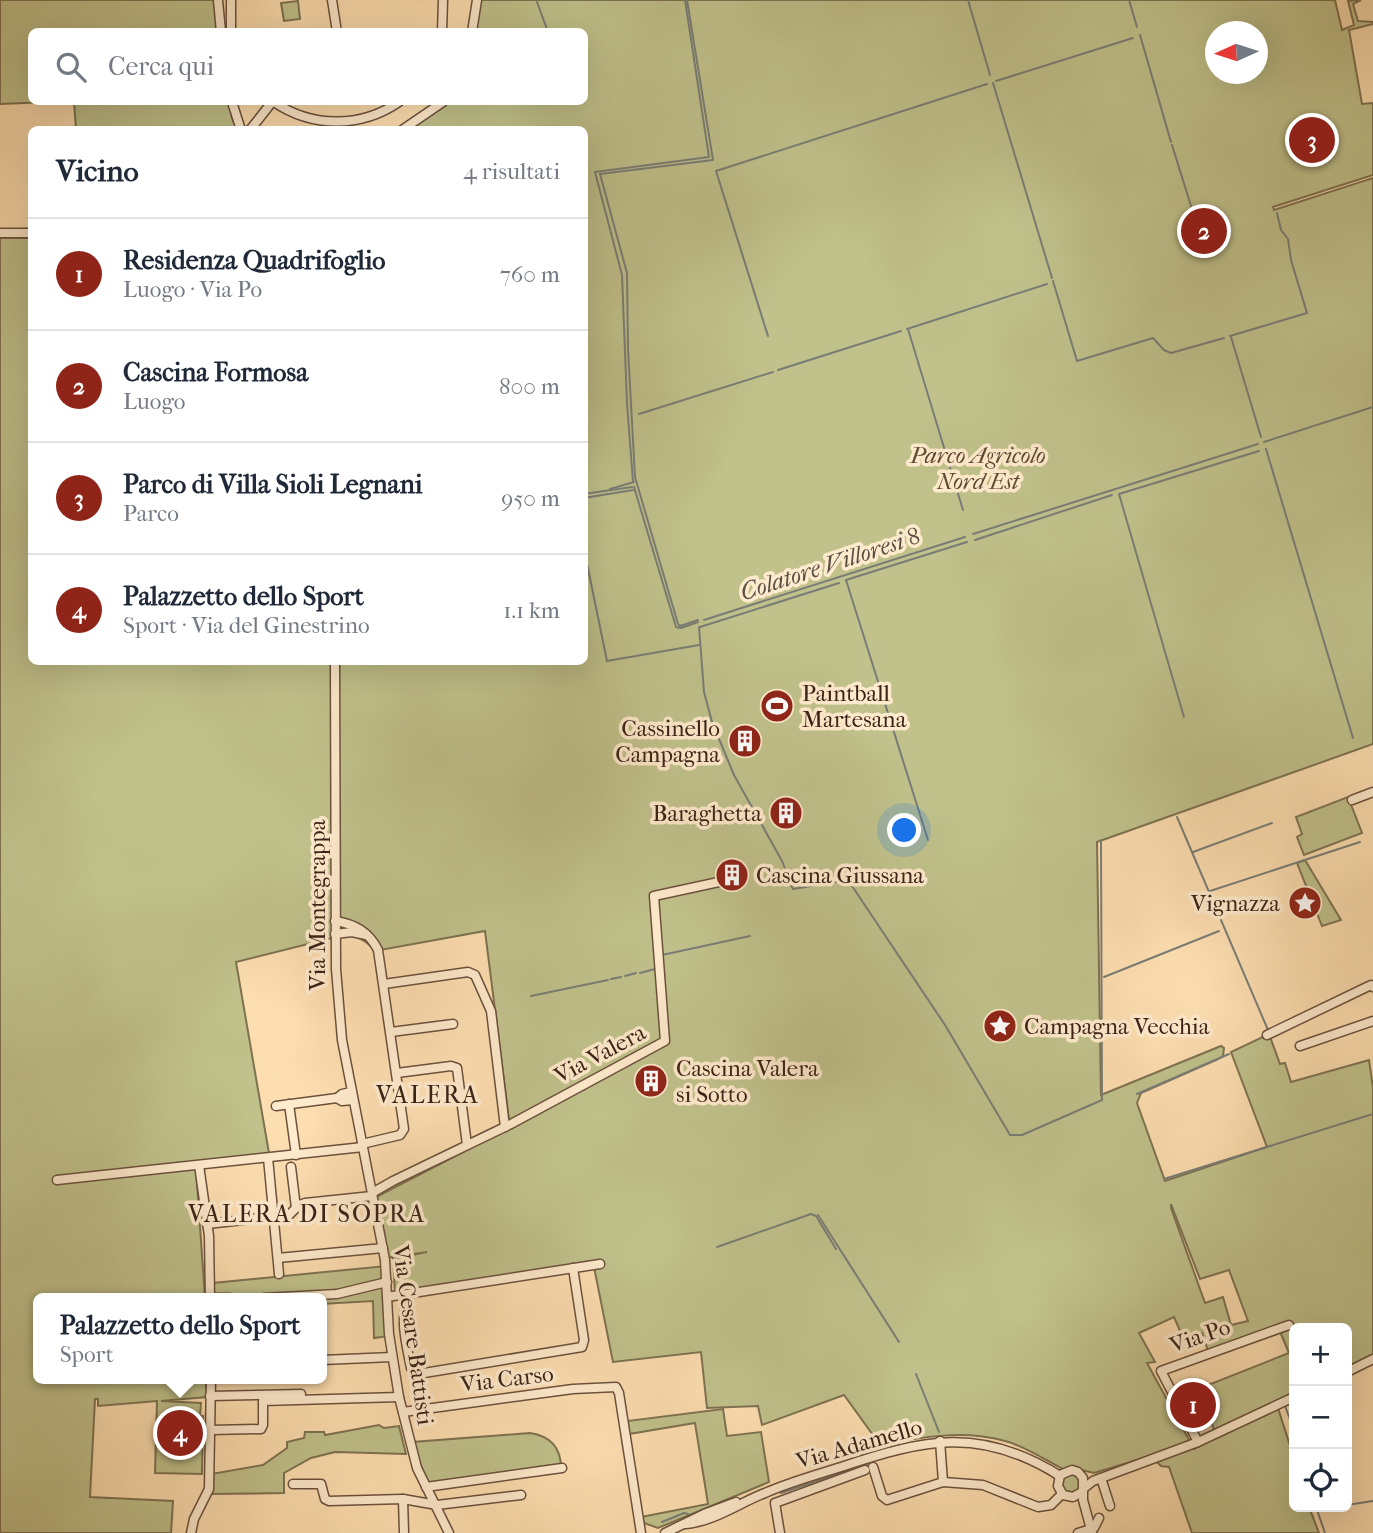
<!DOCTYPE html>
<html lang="it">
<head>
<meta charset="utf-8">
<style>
  :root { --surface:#fff; --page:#f6f6f7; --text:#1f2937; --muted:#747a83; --line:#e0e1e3; --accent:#8f2418 }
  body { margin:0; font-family:"IM FELL French Canon",serif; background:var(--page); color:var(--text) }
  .controls { position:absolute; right:21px; bottom:21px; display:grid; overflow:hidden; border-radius:10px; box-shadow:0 7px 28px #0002 }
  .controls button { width:63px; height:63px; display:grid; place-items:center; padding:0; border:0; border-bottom:2px solid var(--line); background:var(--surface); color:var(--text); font:35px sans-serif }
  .compass { position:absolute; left:1205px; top:21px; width:63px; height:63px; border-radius:50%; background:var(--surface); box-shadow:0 7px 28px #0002; rotate:267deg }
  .you { position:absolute; left:905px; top:831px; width:24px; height:24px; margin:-18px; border:5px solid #fff; border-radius:50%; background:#1a73e8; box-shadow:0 0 0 10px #1a73e833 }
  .badge { display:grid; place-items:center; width:46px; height:46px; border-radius:50%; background:var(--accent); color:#fff; font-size:23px; font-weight:700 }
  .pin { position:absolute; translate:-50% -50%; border:4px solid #fff; box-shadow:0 2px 7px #0006 }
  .popup { position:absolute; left:33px; top:1293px; width:294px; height:91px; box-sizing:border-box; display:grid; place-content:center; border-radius:10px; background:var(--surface); filter:drop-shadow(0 2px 5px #0005); font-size:23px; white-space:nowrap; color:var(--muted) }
  .popup b { font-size:26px; color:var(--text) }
  .popup::after { content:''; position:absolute; left:50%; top:100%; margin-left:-14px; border:14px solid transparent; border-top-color:var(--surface) }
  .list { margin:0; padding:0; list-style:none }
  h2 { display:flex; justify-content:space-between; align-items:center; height:91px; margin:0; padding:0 28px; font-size:30px }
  h2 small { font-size:23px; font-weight:400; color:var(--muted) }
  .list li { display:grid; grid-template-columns:46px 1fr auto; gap:21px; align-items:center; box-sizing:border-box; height:112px; padding:0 28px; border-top:2px solid var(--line) }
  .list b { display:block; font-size:26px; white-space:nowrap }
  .list p { margin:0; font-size:23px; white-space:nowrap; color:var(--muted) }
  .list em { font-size:23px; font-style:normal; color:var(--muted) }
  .icon { flex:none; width:38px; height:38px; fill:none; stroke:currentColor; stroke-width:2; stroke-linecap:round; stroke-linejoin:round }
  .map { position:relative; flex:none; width:1373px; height:1533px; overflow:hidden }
  .search { position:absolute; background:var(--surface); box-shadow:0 7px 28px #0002; left:28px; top:28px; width:560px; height:77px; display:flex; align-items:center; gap:18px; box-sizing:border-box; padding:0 24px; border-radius:10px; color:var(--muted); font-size:26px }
  .panel { position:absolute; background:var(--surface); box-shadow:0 7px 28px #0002; left:28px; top:126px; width:560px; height:539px; border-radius:10px }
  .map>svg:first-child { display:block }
  .green { fill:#c0c18b; stroke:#7e7251; stroke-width:2; fill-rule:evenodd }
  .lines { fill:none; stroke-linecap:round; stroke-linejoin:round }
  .stream { stroke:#797d76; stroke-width:2 }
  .minor-casing { stroke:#6c513d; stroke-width:11 }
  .minor { stroke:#feeacc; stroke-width:8 }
  .labels { text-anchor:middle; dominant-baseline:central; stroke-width:7; stroke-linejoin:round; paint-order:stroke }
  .park-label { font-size:23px; font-style:italic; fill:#5c4a34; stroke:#feeacc }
  .poi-label { font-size:23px; fill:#3b2217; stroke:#feeacc; text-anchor:start }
  .street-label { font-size:23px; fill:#3b2217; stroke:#feeacc }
  .water-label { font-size:24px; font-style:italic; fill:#5a5046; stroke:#feeacc }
  .neighbourhood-label { font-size:24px; letter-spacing:2px; fill:#3b2217; stroke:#feeacc }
</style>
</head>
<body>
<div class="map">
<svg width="1373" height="1533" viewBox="0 0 1373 1533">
  <rect width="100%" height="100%" fill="#fddeb0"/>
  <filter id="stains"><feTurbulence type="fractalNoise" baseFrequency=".00286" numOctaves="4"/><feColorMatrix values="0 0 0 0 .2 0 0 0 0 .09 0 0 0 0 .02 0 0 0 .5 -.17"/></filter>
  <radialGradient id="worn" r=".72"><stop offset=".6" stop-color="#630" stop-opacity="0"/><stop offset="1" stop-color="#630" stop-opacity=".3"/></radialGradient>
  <g class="green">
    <path d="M0,0H215L217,31L32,32V102H50L0,104Z"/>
    <path d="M479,0H1335L1342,30L1354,25L1348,1L1361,0L1353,4L1358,21L1373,22V24L1349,30L1362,104L1373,103V175L1273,207L1274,210L1373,178V744L1097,842L1101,1095L1221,1046L1224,1048L1223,1056L1218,1059L1141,1093L1137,1103L1165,1181L1267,1147L1231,1052L1269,1034L1280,1064L1285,1063L1291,1082L1369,1060L1373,1088V1355L1347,1367V1328H1294V1392L1276,1402L1294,1458V1507H1309L1319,1533H1192L1169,1467L1161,1466L1151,1456L1094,1473L1073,1468L1063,1469C1045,1460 1025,1446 1005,1441C964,1430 922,1436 881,1446L844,1395L762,1425L758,1406L707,1408L701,1352L613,1362L594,1267L395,1294L393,1259L427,1252L386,1258L384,1232L376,1197L510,1128L485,931L375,951C367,941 358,935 344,935L236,962L270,1159L196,1169L205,1298H38V1379H206L207,1397L161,1401L201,1403L200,1416H203L202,1474L155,1473L157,1401L98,1406V1399H95L90,1497L173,1501L171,1533H0V238H31L32,662H584V130L406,129L449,102H584V32L475,31ZM1216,32H1258V74H1216ZM1171,1204L1200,1279L1229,1270L1248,1321L1231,1325L1223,1297L1205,1303L1171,1208ZM1174,1317L1184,1340L1202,1333L1209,1354L1279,1329L1289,1353L1198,1389L1217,1437L1194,1449L1147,1363L1155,1362L1139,1333Z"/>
    <path d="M298,1L300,19L284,21L281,3Z"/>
    <path d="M74,102H229L232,118L237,129H76Z"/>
    <path d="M1348,797L1362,833L1304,855L1297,837L1302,834L1296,817Z"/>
    <path d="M1305,860L1341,920L1322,926L1297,863Z"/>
    <path d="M386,1266L389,1336L374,1338L373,1301L322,1304V1298H213V1283Z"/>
    <path d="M723,1409L727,1436L761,1432L769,1482L658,1528L644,1523L641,1517L708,1504L695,1423L629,1434L627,1421Z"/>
    <path d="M379,1425L384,1428L399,1426L406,1454L335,1452L311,1458L284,1473V1493L211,1494V1474L263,1465L287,1448V1442L304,1438L305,1432H324L325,1435Z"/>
    <path d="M530,1433C550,1436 561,1447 561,1468L427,1484L413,1442Z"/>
    <circle cx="1071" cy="1484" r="10"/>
  </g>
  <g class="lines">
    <g class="stream">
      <path d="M687,0L713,160L600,174L627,273L628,349L635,477L678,624L680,626L698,620"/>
      <path d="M968,0L990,75"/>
      <path d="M1129,0L1137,27"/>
      <path d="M537,2L548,32"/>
      <path d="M1140,35L1171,142"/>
      <path d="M996,81L1133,38"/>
      <path d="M993,83L1052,278"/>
      <path d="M1172,145L1191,206"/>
      <path d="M1053,281L1077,361L1153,338L1164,350L1171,353L1224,338"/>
      <path d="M907,329L1047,284"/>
      <path d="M908,329L963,510"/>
      <path d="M768,336L716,171L987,84"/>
      <path d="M1230,336L1307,313L1291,260L1288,239L1281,230L1277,213"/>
      <path d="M1231,337L1261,437"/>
      <path d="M778,370L901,331"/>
      <path d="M639,414L773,372"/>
      <path d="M1264,442L1373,407"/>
      <path d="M1266,449L1353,738"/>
      <path d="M633,482L627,403L622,275L595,172L709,157L685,0"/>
      <path d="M634,487L676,627L681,628L698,622"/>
      <path d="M610,489L634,482"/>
      <path d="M584,494L632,487"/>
      <path d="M584,498L633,490"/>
      <path d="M973,534L1258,444"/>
      <path d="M975,540L1112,495"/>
      <path d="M584,549L607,661L699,645"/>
      <path d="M704,620L965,537"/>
      <path d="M699,627L704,692L712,722L734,775L782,861L790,881"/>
      <path d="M700,627L839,583"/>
      <path d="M1184,717L1119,494L1259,451"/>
      <path d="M1177,817L1268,1030"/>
      <path d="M928,840L846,580L967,542"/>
      <path d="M1193,852L1272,823"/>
      <path d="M791,885L793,889L848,880L945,1025L1010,1135H1022L1102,1100L1101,840"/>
      <path d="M1210,891L1360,842"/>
      <path d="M662,955L750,936"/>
      <path d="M655,965V968"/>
      <path d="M640,973L655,969"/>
      <path d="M625,976L636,973"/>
      <path d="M1104,977L1219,931"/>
      <path d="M611,979L621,977"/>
      <path d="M531,996L608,980"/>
      <path d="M1137,1094L1229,1054"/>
      <path d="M1164,1179L1373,1114"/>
      <path d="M818,1215L899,1342"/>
      <path d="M717,1247L811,1214L816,1216L836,1249"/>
      <path d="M916,1374L939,1432"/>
      <path d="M1285,1406L1294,1430"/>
      <path d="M896,1446L926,1440"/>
      <path d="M856,1468L869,1463"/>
      <path d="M781,1493L852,1469"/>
      <path d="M1347,1505L1373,1501"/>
      <path d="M1316,1507L1325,1533"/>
      <path d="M1320,1509L1338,1507"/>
      <path d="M662,1522L684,1513L688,1514"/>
    </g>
    <defs>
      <g id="minor">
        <path d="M218,0L221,32"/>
        <path d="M231,0V32"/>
        <path d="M332,0L337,32"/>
        <path d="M442,32L443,0"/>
        <path d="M472,32L477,0"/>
        <path d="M232,102L241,130"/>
        <path d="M274,102C312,128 361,128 399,102"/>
        <path d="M250,130L272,102"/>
        <path d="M402,130L443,102"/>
        <path d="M0,233H32"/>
        <path d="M335,662L336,969L342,1040L385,1260L389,1334L399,1397L417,1468L449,1533"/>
        <path d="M1352,800L1373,792"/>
        <path d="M335,921C355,924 369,932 378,950L404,1129L400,1135L362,1144"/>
        <path d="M335,934L352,932L366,935"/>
        <path d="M384,984L468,972L475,975L491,1011L505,1127"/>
        <path d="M391,1032L453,1024"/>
        <path d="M1267,1035L1371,985L1373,987"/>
        <path d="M1300,1046L1373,1021"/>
        <path d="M397,1073L451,1066L457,1068L467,1145"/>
        <path d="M351,1092L342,1094L337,1098L342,1101L353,1100"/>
        <path d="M289,1104L296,1155"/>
        <path d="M276,1106L337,1098"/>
        <path d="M268,1158L279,1274"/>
        <path d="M199,1165L209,1236L210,1298"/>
        <path d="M291,1167L296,1208"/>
        <path d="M57,1180L363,1147"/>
        <path d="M372,1193L393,1181L511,1124L665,1041L654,896L728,880"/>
        <path d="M207,1224L289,1215L298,1206L305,1203L372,1196"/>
        <path d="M278,1258L383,1248"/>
        <path d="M409,1294C399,1319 406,1342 411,1368L418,1374L582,1347L584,1340L573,1268"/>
        <path d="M387,1297L600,1264"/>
        <path d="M210,1298H230"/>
        <path d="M264,1298L337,1294L387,1282"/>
        <path d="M322,1360L392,1357"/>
        <path d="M1347,1372L1373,1359"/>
        <path d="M210,1396L301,1394"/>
        <path d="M403,1412L573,1389L616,1387L619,1393L641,1533"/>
        <path d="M210,1430L261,1429L263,1425V1401L399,1397"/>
        <path d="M940,1441L943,1482"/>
        <path d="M1198,1442L1161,1371L1289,1325"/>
        <path d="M873,1467L882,1496L887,1500L943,1482L983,1485L1038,1507L1051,1505L1062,1494"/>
        <path d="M1101,1478L1110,1506"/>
        <path d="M293,1484H321L325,1499L329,1501L403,1499L437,1505L521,1495"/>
        <path d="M426,1487L562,1468"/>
        <path d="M1083,1489L1093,1481L1198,1442L1294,1397"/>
        <path d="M1082,1492L1073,1497L1063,1495L1058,1486L1060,1475L1072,1470L1078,1472L1083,1478V1500L1092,1533"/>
        <path d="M403,1499L404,1533"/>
        <path d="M686,1524C715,1521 739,1503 765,1493C790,1482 816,1475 841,1467C924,1439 981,1426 1060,1476"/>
        <path d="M191,1533L194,1519L209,1489L211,1379"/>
        <path d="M665,1533L704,1514L736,1502"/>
        <path d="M780,1533L775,1503L865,1470"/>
        <path d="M1078,1533L1094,1528L1099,1518"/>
      </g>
    </defs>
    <use href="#minor" class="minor-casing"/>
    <use href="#minor" class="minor"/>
  </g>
  <defs>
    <symbol id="stadium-disc" viewBox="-11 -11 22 22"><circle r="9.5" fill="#8f2418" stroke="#feeacc"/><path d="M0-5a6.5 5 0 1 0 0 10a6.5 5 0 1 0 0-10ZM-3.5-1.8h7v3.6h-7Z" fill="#fff"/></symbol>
    <symbol id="building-disc" viewBox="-11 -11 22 22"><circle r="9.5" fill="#8f2418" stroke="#feeacc"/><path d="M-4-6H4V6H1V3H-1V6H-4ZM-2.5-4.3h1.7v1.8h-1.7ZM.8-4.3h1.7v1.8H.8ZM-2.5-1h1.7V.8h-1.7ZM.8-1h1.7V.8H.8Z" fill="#fff"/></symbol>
    <symbol id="sight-disc" viewBox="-11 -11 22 22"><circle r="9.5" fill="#8f2418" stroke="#feeacc"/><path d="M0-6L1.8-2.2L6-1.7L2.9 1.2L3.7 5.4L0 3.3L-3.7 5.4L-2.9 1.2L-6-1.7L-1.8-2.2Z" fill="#fff"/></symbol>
  </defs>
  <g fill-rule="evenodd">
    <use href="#stadium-disc" x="758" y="687" width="38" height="38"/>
    <use href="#building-disc" x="726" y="722" width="38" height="38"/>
    <use href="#building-disc" x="767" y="794" width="38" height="38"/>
    <use href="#building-disc" x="713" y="856" width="38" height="38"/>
    <use href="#sight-disc" x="1286" y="884" width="38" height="38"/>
    <use href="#sight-disc" x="981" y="1007" width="38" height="38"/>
    <use href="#building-disc" x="632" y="1062" width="38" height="38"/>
  </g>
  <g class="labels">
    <g class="park-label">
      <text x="978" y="455">Parco Agricolo<tspan x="978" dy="26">Nord Est</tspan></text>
    </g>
    <g class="poi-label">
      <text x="802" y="693">Paintball<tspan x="802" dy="26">Martesana</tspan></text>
      <text x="720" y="728" text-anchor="end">Cassinello<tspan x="720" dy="26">Campagna</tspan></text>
      <text x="762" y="813" text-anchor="end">Baraghetta</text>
      <text x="756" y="875">Cascina Giussana</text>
      <text x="1280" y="903" text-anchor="end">Vignazza</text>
      <text x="1024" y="1026">Campagna Vecchia</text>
      <text x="676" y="1068">Cascina Valera<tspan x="676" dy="26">si Sotto</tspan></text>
    </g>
    <g class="street-label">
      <text transform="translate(317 905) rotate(-90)">Via Montegrappa</text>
      <text transform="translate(600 1054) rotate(-28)">Via Valera</text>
      <text transform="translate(413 1335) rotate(82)">Via Cesare Battisti</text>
      <text transform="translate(1200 1336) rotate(-19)">Via Po</text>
      <text transform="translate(507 1379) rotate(-7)">Via Carso</text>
      <text transform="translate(859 1444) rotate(-16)">Via Adamello</text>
    </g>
    <g class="water-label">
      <text transform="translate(830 564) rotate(-18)">Colatore Villoresi 8</text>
    </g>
    <g class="neighbourhood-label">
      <text x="428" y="1095">VALERA</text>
      <text x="307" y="1214">VALERA DI SOPRA</text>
    </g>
  </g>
  <rect width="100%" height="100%" filter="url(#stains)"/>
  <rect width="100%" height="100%" fill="url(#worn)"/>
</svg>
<div class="controls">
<button>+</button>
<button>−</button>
<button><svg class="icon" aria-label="locate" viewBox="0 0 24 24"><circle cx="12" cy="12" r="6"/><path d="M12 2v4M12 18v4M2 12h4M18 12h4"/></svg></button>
</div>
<svg class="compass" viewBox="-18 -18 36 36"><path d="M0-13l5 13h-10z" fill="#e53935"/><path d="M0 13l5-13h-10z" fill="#747a83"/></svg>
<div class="you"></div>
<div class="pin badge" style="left:1193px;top:1405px">1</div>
<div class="pin badge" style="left:1204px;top:231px">2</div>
<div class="pin badge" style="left:1312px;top:140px">3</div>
<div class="pin badge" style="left:180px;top:1433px">4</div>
<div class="popup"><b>Palazzetto dello Sport</b>Sport</div>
<div class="search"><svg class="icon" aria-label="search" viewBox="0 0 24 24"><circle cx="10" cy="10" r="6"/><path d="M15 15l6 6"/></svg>Cerca qui</div>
<section class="panel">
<h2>Vicino<small>4 risultati</small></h2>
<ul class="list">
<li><span class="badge">1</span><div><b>Residenza Quadrifoglio</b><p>Luogo · Via Po</p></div><em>760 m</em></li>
<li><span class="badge">2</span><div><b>Cascina Formosa</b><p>Luogo</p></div><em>800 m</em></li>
<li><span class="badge">3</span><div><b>Parco di Villa Sioli Legnani</b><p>Parco</p></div><em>950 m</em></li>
<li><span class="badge">4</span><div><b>Palazzetto dello Sport</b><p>Sport · Via del Ginestrino</p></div><em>1.1 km</em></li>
</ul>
</section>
</div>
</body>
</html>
